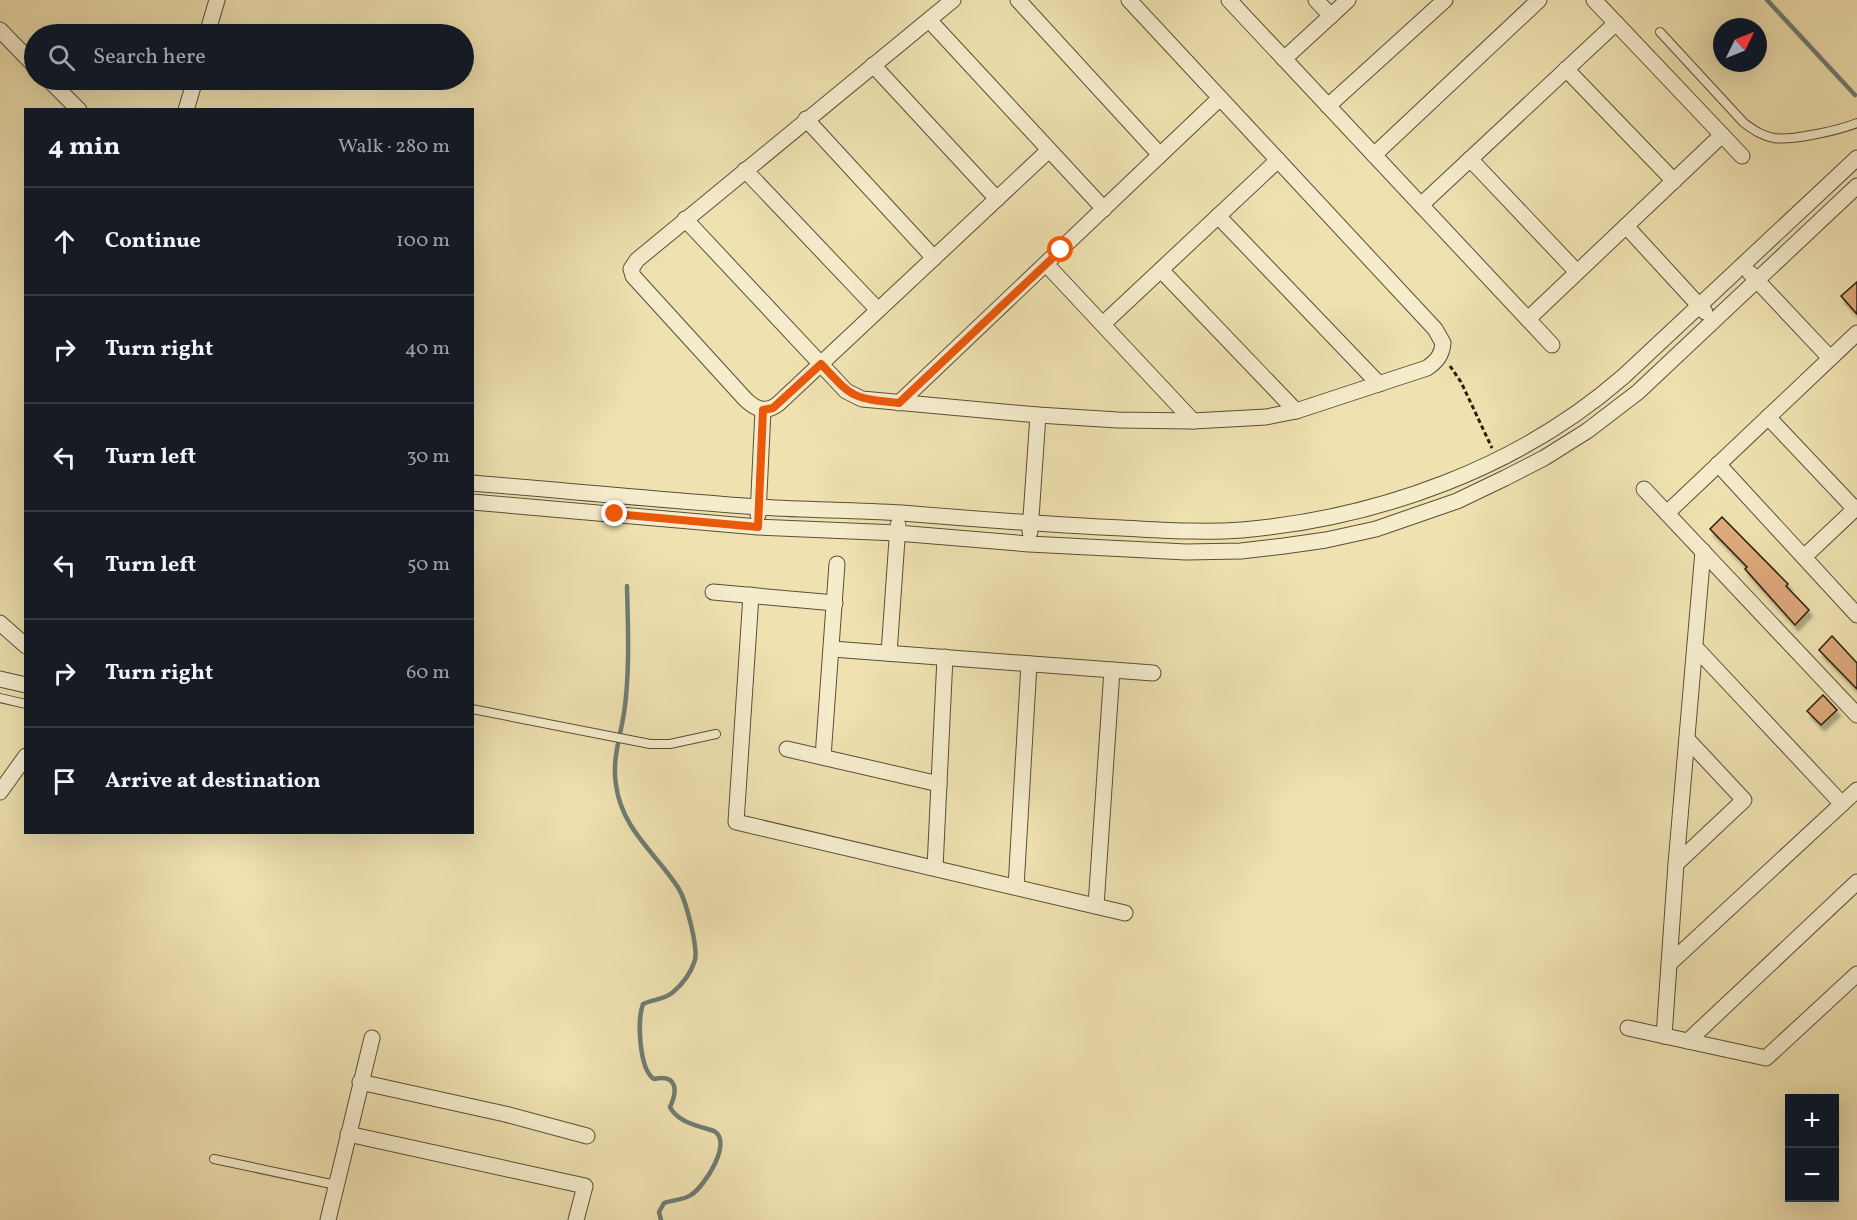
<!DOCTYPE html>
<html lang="en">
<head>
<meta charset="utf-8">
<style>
  :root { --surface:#171b24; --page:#20242c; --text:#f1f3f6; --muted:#9ea1a6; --line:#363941 }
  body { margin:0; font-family:Vollkorn,serif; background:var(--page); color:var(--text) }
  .controls { position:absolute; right:18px; bottom:18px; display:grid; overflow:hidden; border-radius:0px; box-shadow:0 6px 24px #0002 }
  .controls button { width:54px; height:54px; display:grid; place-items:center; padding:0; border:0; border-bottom:2px solid var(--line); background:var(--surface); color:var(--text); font:30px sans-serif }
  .compass { position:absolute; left:1713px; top:18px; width:54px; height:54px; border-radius:50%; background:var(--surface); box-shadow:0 6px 24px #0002; rotate:47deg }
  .stop { position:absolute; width:18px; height:18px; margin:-14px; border:4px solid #ea580c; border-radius:50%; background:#fff }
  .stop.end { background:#ea580c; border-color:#fff; box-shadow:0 2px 6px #0008 }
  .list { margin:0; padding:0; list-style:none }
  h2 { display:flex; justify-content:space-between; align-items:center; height:78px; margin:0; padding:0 24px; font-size:26px }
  h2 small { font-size:20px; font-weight:400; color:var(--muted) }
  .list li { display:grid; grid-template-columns:39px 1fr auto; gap:18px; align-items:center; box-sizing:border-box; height:108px; padding:0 24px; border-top:2px solid var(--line) }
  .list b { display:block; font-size:22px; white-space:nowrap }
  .list em { font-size:20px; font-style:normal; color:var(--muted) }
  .icon { flex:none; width:33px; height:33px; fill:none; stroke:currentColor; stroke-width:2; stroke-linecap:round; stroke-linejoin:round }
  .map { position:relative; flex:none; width:1857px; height:1220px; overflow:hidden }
  .search { position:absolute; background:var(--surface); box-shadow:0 6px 24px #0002; left:24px; top:24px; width:450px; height:66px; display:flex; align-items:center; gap:15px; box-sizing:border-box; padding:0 21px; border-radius:33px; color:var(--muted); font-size:22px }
  .panel { position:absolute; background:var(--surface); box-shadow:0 6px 24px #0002; left:24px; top:108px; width:450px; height:726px; border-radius:0px }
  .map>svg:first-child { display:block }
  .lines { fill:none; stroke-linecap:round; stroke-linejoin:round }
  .stream { stroke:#6f7c73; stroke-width:4.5 }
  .building { fill:#dea97b; stroke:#291e0f; stroke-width:1.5; filter:url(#shadow) }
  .lane-casing { stroke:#5a4f37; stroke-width:10 }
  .street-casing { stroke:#5a4f37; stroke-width:17 }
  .path { stroke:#291e0f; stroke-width:3; stroke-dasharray:4.5 3; stroke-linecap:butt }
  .lane { stroke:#f5eccc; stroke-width:8 }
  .street { stroke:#f5eccc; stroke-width:15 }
  .route { stroke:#ea580c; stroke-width:8 }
</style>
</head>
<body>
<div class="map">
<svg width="1857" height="1220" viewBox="0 0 1857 1220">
  <defs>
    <filter id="shadow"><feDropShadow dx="3.5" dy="6" stdDeviation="1.5" flood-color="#0004"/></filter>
  </defs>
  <rect width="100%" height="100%" fill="#efe1b0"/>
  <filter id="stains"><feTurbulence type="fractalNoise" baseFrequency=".00333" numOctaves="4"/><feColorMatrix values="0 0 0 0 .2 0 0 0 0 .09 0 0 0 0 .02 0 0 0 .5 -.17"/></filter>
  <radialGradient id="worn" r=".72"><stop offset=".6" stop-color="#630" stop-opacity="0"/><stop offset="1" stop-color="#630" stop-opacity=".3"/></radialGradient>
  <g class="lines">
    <g class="stream">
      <path d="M1767,0L1855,95"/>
      <path d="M627,586C628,628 630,672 624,713C620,738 612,760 616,785C622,830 657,854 679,889C686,901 698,946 695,960C691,973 683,984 672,993C663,1000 653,999 643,1004C637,1020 639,1069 654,1079C677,1074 678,1090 670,1107C677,1122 699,1126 714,1131C733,1142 705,1186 691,1195C684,1200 672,1200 664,1203L659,1212L661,1220"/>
    </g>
  </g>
  <g class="building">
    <path d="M1857,282V314L1841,296Z"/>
    <path d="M1722,517L1788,584L1786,586L1809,610L1795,625L1745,569L1747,567L1710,529Z"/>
    <path d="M1832,636L1857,663V689L1819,650Z"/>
    <path d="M1823,695L1837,710L1821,725L1807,711Z"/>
  </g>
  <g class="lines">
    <defs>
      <g id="lane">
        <path d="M1660,32L1744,123C1754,130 1762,136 1774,138C1791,141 1840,130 1857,123"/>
        <path d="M0,698L26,704"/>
        <path d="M472,709L650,744H670L716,734"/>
        <path d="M214,1159L336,1185"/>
      </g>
      <g id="street">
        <path d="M953,0L637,260L631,269L633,276L746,400C757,410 766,413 778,404L1049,150"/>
        <path d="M1018,0L1160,155"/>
        <path d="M1229,0L1552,345"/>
        <path d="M1316,0L1331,16"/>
        <path d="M1594,0L1742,156"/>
        <path d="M929,20L1104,209"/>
        <path d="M0,30L34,65"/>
        <path d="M207,34L217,0"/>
        <path d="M1284,59L1348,0"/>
        <path d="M873,65L997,199"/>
        <path d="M1566,69L1674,181"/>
        <path d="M49,80L79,110"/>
        <path d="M1328,106L1445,0"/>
        <path d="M186,110L195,80"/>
        <path d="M806,119L934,258"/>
        <path d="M1374,155L1539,0"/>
        <path d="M1470,159L1577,272"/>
        <path d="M745,170L878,310"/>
        <path d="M1421,205L1616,23"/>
        <path d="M1218,216L1379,384"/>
        <path d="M685,219L846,391L862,399L1038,415L1118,420L1193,421L1266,417L1296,411L1427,368C1437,361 1442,355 1443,343L1435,329L1129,0"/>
        <path d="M1626,226L1705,312"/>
        <path d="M1046,264L1193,421"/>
        <path d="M1161,270L1296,411"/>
        <path d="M1750,273L1830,358"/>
        <path d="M1528,319L1722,135"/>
        <path d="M1103,324L1278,160"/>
        <path d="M899,403L1220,98"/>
        <path d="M1768,417L1855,509"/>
        <path d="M1718,464L1857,615"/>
        <path d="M472,483C568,491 663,500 758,507C806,510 854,510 902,513C975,519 1049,525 1122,528C1162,530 1202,533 1242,530C1379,518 1519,468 1624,376L1857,158"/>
        <path d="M1644,489L1857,715"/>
        <path d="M472,502L758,527L897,533L1029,544L1186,552L1241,551L1284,546L1326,540L1376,529L1457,501L1505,478L1544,458L1587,431L1638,392L1857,186"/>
        <path d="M1667,513L1857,333"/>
        <path d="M758,515L763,410"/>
        <path d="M1030,532L1038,415"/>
        <path d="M1804,557L1857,507"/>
        <path d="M713,592L835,603"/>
        <path d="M751,595L736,822L1125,913"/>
        <path d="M0,623L26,646"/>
        <path d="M1695,647L1842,804"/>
        <path d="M832,649L1153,673"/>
        <path d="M889,653L898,525"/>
        <path d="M0,679L26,685"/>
        <path d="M787,749L939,784"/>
        <path d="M823,757L837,564"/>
        <path d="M0,792L26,756"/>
        <path d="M1676,864L1744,800L1687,739"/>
        <path d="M935,868L945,657"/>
        <path d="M1016,887L1029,664"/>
        <path d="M1096,906L1112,670"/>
        <path d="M1669,964L1857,790"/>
        <path d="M1628,1028L1766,1058L1857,974"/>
        <path d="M1664,1036L1676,864L1703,551"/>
        <path d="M1688,1041L1857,882"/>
        <path d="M360,1082L505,1114L587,1136"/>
        <path d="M348,1134L585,1186L576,1220"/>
        <path d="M328,1220L372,1038"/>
      </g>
    </defs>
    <use href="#lane" class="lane-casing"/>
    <use href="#street" class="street-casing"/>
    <path class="path" d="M1450,366L1461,382L1492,448"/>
    <use href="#lane" class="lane"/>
    <use href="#street" class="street"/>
  </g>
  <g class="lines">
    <path class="route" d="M615,514L758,527L763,410L773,408L821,364C853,398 851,398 899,403L1061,250"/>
  </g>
  <rect width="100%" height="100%" filter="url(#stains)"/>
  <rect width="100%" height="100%" fill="url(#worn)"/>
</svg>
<div class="controls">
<button>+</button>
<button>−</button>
</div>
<svg class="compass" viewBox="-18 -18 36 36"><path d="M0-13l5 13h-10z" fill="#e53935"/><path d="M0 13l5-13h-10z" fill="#9ea1a6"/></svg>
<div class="stop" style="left:1061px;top:250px"></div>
<div class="stop end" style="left:615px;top:514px"></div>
<div class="search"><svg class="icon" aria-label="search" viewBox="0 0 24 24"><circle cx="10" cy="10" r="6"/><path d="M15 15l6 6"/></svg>Search here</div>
<section class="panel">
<h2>4 min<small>Walk · 280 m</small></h2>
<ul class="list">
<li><svg class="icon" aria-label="ahead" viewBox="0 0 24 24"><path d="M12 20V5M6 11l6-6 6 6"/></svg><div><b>Continue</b></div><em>100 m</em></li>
<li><svg class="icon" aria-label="right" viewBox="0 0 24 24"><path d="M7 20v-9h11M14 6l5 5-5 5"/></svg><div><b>Turn right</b></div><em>40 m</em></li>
<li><svg class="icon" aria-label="left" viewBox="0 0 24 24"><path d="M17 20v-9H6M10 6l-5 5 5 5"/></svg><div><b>Turn left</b></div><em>30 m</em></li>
<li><svg class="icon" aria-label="left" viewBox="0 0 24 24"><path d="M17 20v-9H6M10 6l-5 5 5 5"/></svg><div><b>Turn left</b></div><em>50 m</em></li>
<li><svg class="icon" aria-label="right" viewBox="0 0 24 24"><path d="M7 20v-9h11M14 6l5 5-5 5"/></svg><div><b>Turn right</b></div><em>60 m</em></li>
<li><svg class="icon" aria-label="arrive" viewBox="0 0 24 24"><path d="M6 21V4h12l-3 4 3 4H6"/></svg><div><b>Arrive at destination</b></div></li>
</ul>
</section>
</div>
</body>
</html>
